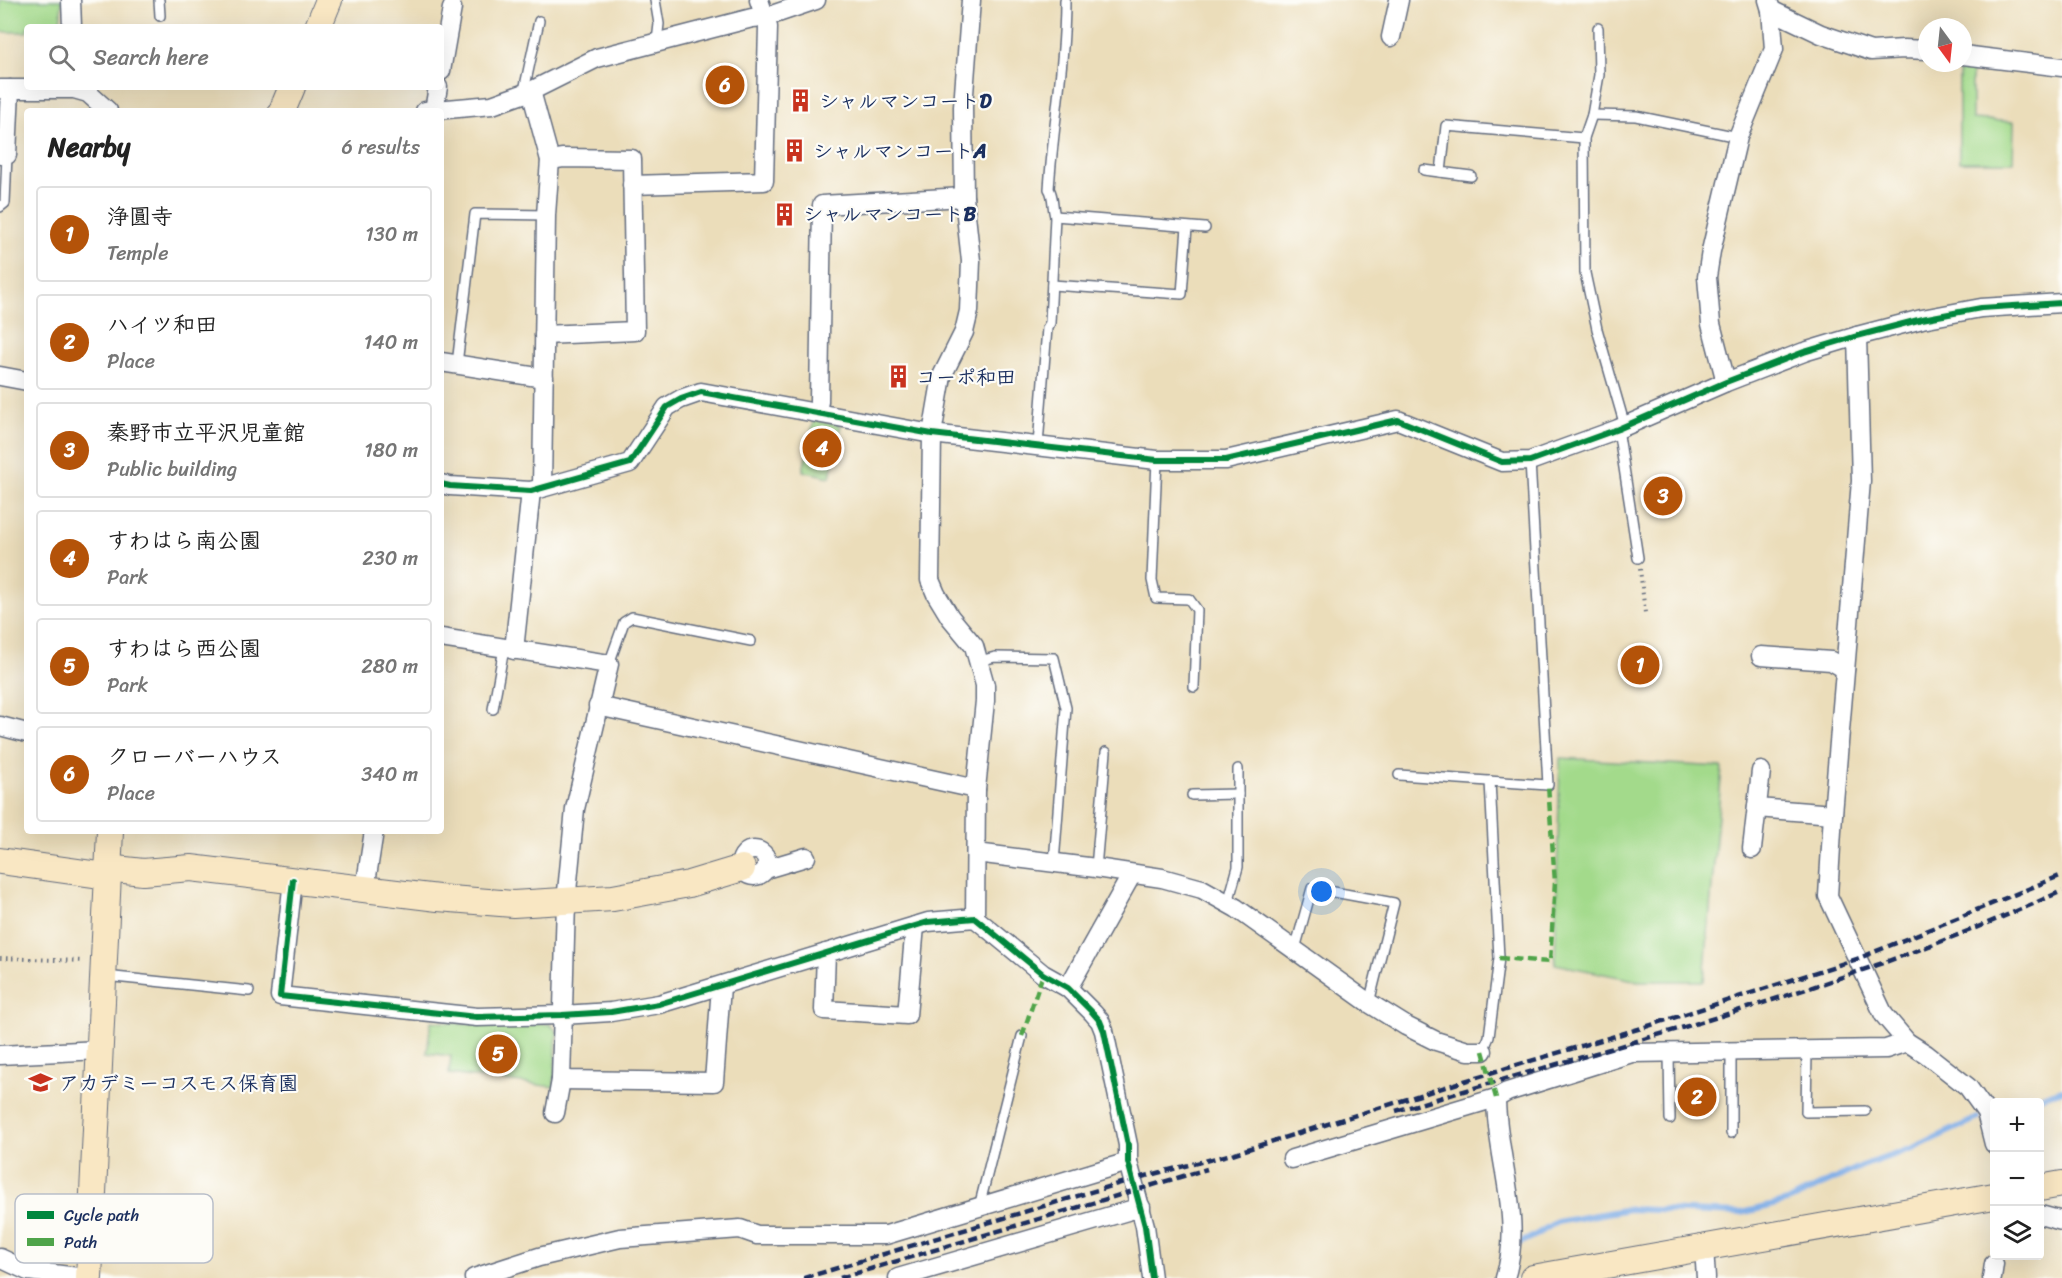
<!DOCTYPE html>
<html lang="en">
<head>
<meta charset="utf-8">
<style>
  :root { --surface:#fff; --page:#f6f6f6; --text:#222; --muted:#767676; --line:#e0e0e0; --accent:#b45309 }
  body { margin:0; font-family:Sriracha,"Klee One",sans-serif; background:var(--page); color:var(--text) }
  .controls { position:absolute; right:18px; bottom:18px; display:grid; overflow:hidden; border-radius:6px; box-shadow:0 6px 24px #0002 }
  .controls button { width:54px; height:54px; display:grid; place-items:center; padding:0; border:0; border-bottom:2px solid var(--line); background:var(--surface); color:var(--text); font:30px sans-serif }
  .compass { position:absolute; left:1918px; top:18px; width:54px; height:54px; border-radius:50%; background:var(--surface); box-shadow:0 6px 24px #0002; rotate:165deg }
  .you { position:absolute; left:1322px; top:892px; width:21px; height:21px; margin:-15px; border:4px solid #fff; border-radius:50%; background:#1a73e8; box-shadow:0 0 0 9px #1a73e833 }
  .badge { display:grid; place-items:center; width:39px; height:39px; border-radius:50%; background:var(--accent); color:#fff; font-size:20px; font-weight:700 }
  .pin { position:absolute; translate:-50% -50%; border:3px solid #fff; box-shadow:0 2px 6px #0006 }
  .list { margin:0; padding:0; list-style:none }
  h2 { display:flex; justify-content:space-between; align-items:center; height:78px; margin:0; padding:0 24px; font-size:26px }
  h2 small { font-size:20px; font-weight:400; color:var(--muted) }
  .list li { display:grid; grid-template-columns:39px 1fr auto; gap:18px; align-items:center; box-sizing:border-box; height:96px; margin:0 12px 12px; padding:0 12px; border:2px solid var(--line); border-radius:6px }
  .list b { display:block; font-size:22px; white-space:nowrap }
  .list p { margin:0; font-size:20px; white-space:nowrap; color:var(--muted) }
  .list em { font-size:20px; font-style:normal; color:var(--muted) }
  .icon { flex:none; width:33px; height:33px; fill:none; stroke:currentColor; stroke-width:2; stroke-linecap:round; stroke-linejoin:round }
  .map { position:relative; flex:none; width:2062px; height:1278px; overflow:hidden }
  .search { position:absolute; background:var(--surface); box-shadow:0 6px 24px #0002; left:24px; top:24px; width:420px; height:66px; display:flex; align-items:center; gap:15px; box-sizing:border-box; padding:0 21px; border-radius:6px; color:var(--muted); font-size:22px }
  .panel { position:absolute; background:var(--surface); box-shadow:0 6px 24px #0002; left:24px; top:108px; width:420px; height:726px; border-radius:6px }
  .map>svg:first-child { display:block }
  .green { fill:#a3da8b; stroke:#5f8474; stroke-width:1.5 }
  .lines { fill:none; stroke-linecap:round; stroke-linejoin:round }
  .stream { stroke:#7babe6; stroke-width:6 }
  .lane-casing { stroke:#646c7e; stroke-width:12 }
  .street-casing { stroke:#646c7e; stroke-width:21 }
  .secondary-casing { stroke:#646c7e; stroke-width:28 }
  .path { stroke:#646c7e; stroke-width:4; stroke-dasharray:1.5 4.5; stroke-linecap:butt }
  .lane { stroke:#fff; stroke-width:9 }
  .street { stroke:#fff; stroke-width:18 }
  .secondary { stroke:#f9e7c3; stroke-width:26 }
  .rail { stroke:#1b2f5e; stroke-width:4.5; stroke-dasharray:9 4.5; stroke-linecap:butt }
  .quiet { stroke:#4fa44a; stroke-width:4.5; stroke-dasharray:9 4.5; stroke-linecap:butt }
  .cycleway-casing { stroke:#fdfcf7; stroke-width:10 }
  .cycleway { stroke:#00873e; stroke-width:6 }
  .labels { text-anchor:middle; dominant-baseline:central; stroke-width:4.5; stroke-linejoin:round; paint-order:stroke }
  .poi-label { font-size:20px; font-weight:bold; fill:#1b2f5e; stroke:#fdfcf7; text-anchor:start }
  .key { fill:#fdfcf7; stroke:#b9bec9; stroke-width:1.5 }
  .key-label { font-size:16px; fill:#1b2f5e }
</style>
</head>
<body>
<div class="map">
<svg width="2062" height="1278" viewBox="0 0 2062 1278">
  <rect width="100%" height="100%" fill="#fdfcf7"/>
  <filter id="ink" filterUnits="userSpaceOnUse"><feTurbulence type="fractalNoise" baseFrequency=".0167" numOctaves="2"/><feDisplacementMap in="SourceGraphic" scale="12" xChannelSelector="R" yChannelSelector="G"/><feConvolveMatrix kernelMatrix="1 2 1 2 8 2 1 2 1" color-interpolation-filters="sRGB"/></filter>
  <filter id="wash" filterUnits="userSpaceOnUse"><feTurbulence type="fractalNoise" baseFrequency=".008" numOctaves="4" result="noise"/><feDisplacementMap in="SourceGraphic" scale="24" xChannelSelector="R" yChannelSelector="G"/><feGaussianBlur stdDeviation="1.35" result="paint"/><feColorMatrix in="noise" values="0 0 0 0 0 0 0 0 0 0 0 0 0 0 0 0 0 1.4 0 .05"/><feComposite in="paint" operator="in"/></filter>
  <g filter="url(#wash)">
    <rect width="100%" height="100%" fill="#ebddba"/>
    <g class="green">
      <path d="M0,0H62L60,27H27V32H0Z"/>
      <path d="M1959,64L1972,66V119L2014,122L2013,162H1959Z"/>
      <path d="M814,420L841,425L830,477L803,471Z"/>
      <path d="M1560,758L1722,767L1704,981H1639L1555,964Z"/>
      <path d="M431,1021L463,1024H550L557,1032L554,1087L449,1074L451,1056L427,1053Z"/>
    </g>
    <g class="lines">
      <g class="stream">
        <path d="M2026,1102L2062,1090"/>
        <path d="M1519,1243C1534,1238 1543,1229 1557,1222L1629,1209L1741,1213L1770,1206L1790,1200L1862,1166L1913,1148L1978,1118"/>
      </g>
    </g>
  </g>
  <g filter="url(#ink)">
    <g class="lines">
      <defs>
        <g id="lane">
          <path d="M159,0L160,16"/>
          <path d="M655,0L659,24L657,41"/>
          <path d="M1598,28L1599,75L1592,115L1584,138L1585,273L1597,329L1625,426"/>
          <path d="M523,95L539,21"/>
          <path d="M1592,115L1636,116L1738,137"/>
          <path d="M1424,170L1471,176"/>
          <path d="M1441,172L1446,126L1584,138"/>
          <path d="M0,207L5,203L7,155"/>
          <path d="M1055,216L1205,228"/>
          <path d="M1052,285L1182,294L1187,227"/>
          <path d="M457,364L475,214L546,215"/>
          <path d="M1618,429L1638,558"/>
          <path d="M1038,445L1047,328L1050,323L1055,216C1052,207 1054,196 1049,189C1053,126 1065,63 1065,0"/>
          <path d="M1157,460L1152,580L1156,598L1189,599L1197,610L1194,687"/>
          <path d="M979,661L995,657L1054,658L1066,708L1054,863"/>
          <path d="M609,664L624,622L632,617L751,641"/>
          <path d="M493,709L504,648"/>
          <path d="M1399,775L1548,785L1530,461"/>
          <path d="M1192,795L1238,794"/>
          <path d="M1096,868L1106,752"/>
          <path d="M1228,903L1238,867V769"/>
          <path d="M1295,949L1312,888L1394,903L1369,1003"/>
          <path d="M105,976L249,991"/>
          <path d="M1483,1051L1489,1037L1499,958L1490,781"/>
          <path d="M1807,1051L1806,1112L1865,1111"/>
          <path d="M1669,1053L1670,1119"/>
          <path d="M1731,1133V1053"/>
          <path d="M979,1207L1022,1036"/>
        </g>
        <g id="street">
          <path d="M71,0L72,27"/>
          <path d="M971,0L963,107L964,197L971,261L969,311L964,332L942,376L932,434L930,580L936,594L950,617L974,646L985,685V701L976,789L975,918"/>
          <path d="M1771,10L1821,34L1871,51L1904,49L1927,50"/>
          <path d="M1391,37L1399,0"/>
          <path d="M1963,55L2062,67"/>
          <path d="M441,71L452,8"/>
          <path d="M0,89H74L88,93L108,111"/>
          <path d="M531,91L550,160L546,215L542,488"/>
          <path d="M434,110L438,87"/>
          <path d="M425,111L492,105L531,91L597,58L752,18L766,17L816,0"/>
          <path d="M0,155H7L10,89"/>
          <path d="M632,185L764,181L768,27L759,0"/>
          <path d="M544,335L635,331L632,159L563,158L550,160"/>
          <path d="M1857,336L1861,481L1833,814L1828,896L1884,1015L1907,1042L1926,1054L1968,1087L1986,1112L1994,1144"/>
          <path d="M441,362L544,378"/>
          <path d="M0,376L27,381"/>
          <path d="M1726,382L1711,324L1707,277L1711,251L1738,137L1774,49L1771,10L1768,0"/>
          <path d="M819,402L822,205L964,197"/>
          <path d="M441,484L450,486L531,491L630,463L667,407L681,399L701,392L932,434L1157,460H1226L1398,420L1502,462L1530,461L1618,429L1726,382L1804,352L1857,336L1922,319L1981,308L2062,303"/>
          <path d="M441,638L609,664L575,809L566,902L561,1080L714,1082L721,986"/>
          <path d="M514,650L531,491"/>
          <path d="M1761,656L1831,661L1845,669"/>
          <path d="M598,706L976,789"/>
          <path d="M0,726L27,733"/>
          <path d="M1757,808L1833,814"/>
          <path d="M1752,849L1761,771"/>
          <circle cx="754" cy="863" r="13"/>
          <path d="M976,853L1096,868L1162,878L1202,889L1236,908L1369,1003L1406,1026L1436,1041L1468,1051H1483"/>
          <path d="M766,869L806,857"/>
          <path d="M293,880L280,996L477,1017L562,1015L611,1012L659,1004L928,922L975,918L1043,974L1068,988L1093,1013L1100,1021L1104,1031L1128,1145V1162L1145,1226L1152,1278"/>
          <path d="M365,889L374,831"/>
          <path d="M826,953L824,1010L907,1015L915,926"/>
          <path d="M1068,988L1132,874"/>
          <path d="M0,1055L99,1050"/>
          <path d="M1496,1098C1496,1158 1524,1218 1505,1278"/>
          <path d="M555,1113L561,1080"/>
          <path d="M1292,1159L1496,1098L1507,1092L1632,1053L1886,1049L1907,1042"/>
          <path d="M2040,1215L2062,1221"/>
          <path d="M1704,1248L1706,1278"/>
          <path d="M0,1258L28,1271L86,1278"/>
          <path d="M474,1278L539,1257L620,1238L740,1229L757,1235H886L1128,1162"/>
          <path d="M898,1278L1141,1207"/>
          <path d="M1992,1278L1994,1264"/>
        </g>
        <g id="secondary">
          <path d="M318,27L329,0"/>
          <path d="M282,111L292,87"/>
          <path d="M0,861L107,876"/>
          <path d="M107,868L143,872L191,868L438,898L513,904L613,898L689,884L742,868"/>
          <path d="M2040,1188L2062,1184"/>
          <path d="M89,1278L110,831"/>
          <path d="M1533,1278L1994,1196"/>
        </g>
      </defs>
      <use href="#lane" class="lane-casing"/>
      <use href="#street" class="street-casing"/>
      <use href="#secondary" class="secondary-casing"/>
      <g class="path">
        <path d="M1640,569L1645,613"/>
        <path d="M0,958L83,961"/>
      </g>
      <use href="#lane" class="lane"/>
      <use href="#street" class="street"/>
      <use href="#secondary" class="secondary"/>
      <g class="rail">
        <path d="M1396,1111C1620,1044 1849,988 2062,891"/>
        <path d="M804,1278L1134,1179L1232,1154L1490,1073L1645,1027L1857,959L2062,875"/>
        <path d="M840,1278L1207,1169"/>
      </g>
      <g class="quiet">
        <path d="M1499,958L1550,962L1555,882L1548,785"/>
        <path d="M1022,1036L1043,974"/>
        <path d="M1483,1051L1496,1098"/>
      </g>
      <defs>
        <g id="cycleway">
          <path d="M441,484L450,486L531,491L630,463L667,407L681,399L701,392L932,434L1157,460H1226L1398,420L1502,462L1530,461L1618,429L1726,382L1804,352L1857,336L1922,319L1981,308L2062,303"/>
          <path d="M293,880L280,996L477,1017L562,1015L611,1012L659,1004L928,922L975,918L1043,974L1068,988L1093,1013L1100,1021L1104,1031L1128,1145V1162L1145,1226L1152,1278"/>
        </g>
      </defs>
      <use href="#cycleway" class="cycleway-casing"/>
      <use href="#cycleway" class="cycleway"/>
    </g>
  </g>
  <defs>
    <symbol id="building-bare" viewBox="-9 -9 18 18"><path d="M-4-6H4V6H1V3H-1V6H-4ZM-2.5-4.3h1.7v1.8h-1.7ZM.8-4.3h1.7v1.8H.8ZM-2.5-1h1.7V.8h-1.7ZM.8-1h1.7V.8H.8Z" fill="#c8321e" stroke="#fdfcf7" stroke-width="2.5" paint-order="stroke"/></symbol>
    <symbol id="school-bare" viewBox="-9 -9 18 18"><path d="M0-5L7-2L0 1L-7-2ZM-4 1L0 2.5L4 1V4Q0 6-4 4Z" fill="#c8321e" stroke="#fdfcf7" stroke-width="2.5" paint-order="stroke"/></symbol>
  </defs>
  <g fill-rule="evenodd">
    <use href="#building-bare" x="784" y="84" width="33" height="33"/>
    <use href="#building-bare" x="778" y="134" width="33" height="33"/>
    <use href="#building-bare" x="768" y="198" width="33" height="33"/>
    <use href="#building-bare" x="882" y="360" width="33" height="33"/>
    <use href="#school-bare" x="24" y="1066" width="33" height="33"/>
  </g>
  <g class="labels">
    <g class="poi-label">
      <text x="819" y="101">シャルマンコートD</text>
      <text x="813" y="151">シャルマンコートA</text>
      <text x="803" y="214">シャルマンコートB</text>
      <text x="916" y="377">コーポ和田</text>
      <text x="59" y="1083">アカデミーコスモス保育園</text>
    </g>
  </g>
  <rect x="15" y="1194" width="198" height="69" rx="9" class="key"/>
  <rect x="27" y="1211" width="27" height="8" fill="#00873e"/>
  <rect x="27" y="1238" width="27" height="8" fill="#4fa44a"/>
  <g class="key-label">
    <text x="64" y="1221">Cycle path</text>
    <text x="64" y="1248">Path</text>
  </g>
</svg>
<div class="controls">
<button>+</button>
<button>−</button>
<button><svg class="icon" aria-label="layers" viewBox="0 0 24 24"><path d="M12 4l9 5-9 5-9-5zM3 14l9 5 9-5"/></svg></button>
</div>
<svg class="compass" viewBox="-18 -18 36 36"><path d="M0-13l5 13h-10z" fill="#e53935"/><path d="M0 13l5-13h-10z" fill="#767676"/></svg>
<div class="you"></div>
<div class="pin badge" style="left:1640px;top:665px">1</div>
<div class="pin badge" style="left:1697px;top:1097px">2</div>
<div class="pin badge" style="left:1663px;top:496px">3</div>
<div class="pin badge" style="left:822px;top:448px">4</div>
<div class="pin badge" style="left:498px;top:1054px">5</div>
<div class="pin badge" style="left:725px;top:85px">6</div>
<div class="search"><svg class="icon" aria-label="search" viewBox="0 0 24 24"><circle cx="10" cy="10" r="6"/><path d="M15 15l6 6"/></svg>Search here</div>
<section class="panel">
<h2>Nearby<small>6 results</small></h2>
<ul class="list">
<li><span class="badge">1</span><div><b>浄圓寺</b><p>Temple</p></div><em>130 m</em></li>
<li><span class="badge">2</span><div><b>ハイツ和田</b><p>Place</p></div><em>140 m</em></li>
<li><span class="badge">3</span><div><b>秦野市立平沢児童館</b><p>Public building</p></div><em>180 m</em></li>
<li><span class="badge">4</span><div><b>すわはら南公園</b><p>Park</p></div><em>230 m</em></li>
<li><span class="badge">5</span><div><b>すわはら西公園</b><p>Park</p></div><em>280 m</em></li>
<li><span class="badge">6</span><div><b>クローバーハウス</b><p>Place</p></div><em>340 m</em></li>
</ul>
</section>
</div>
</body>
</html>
